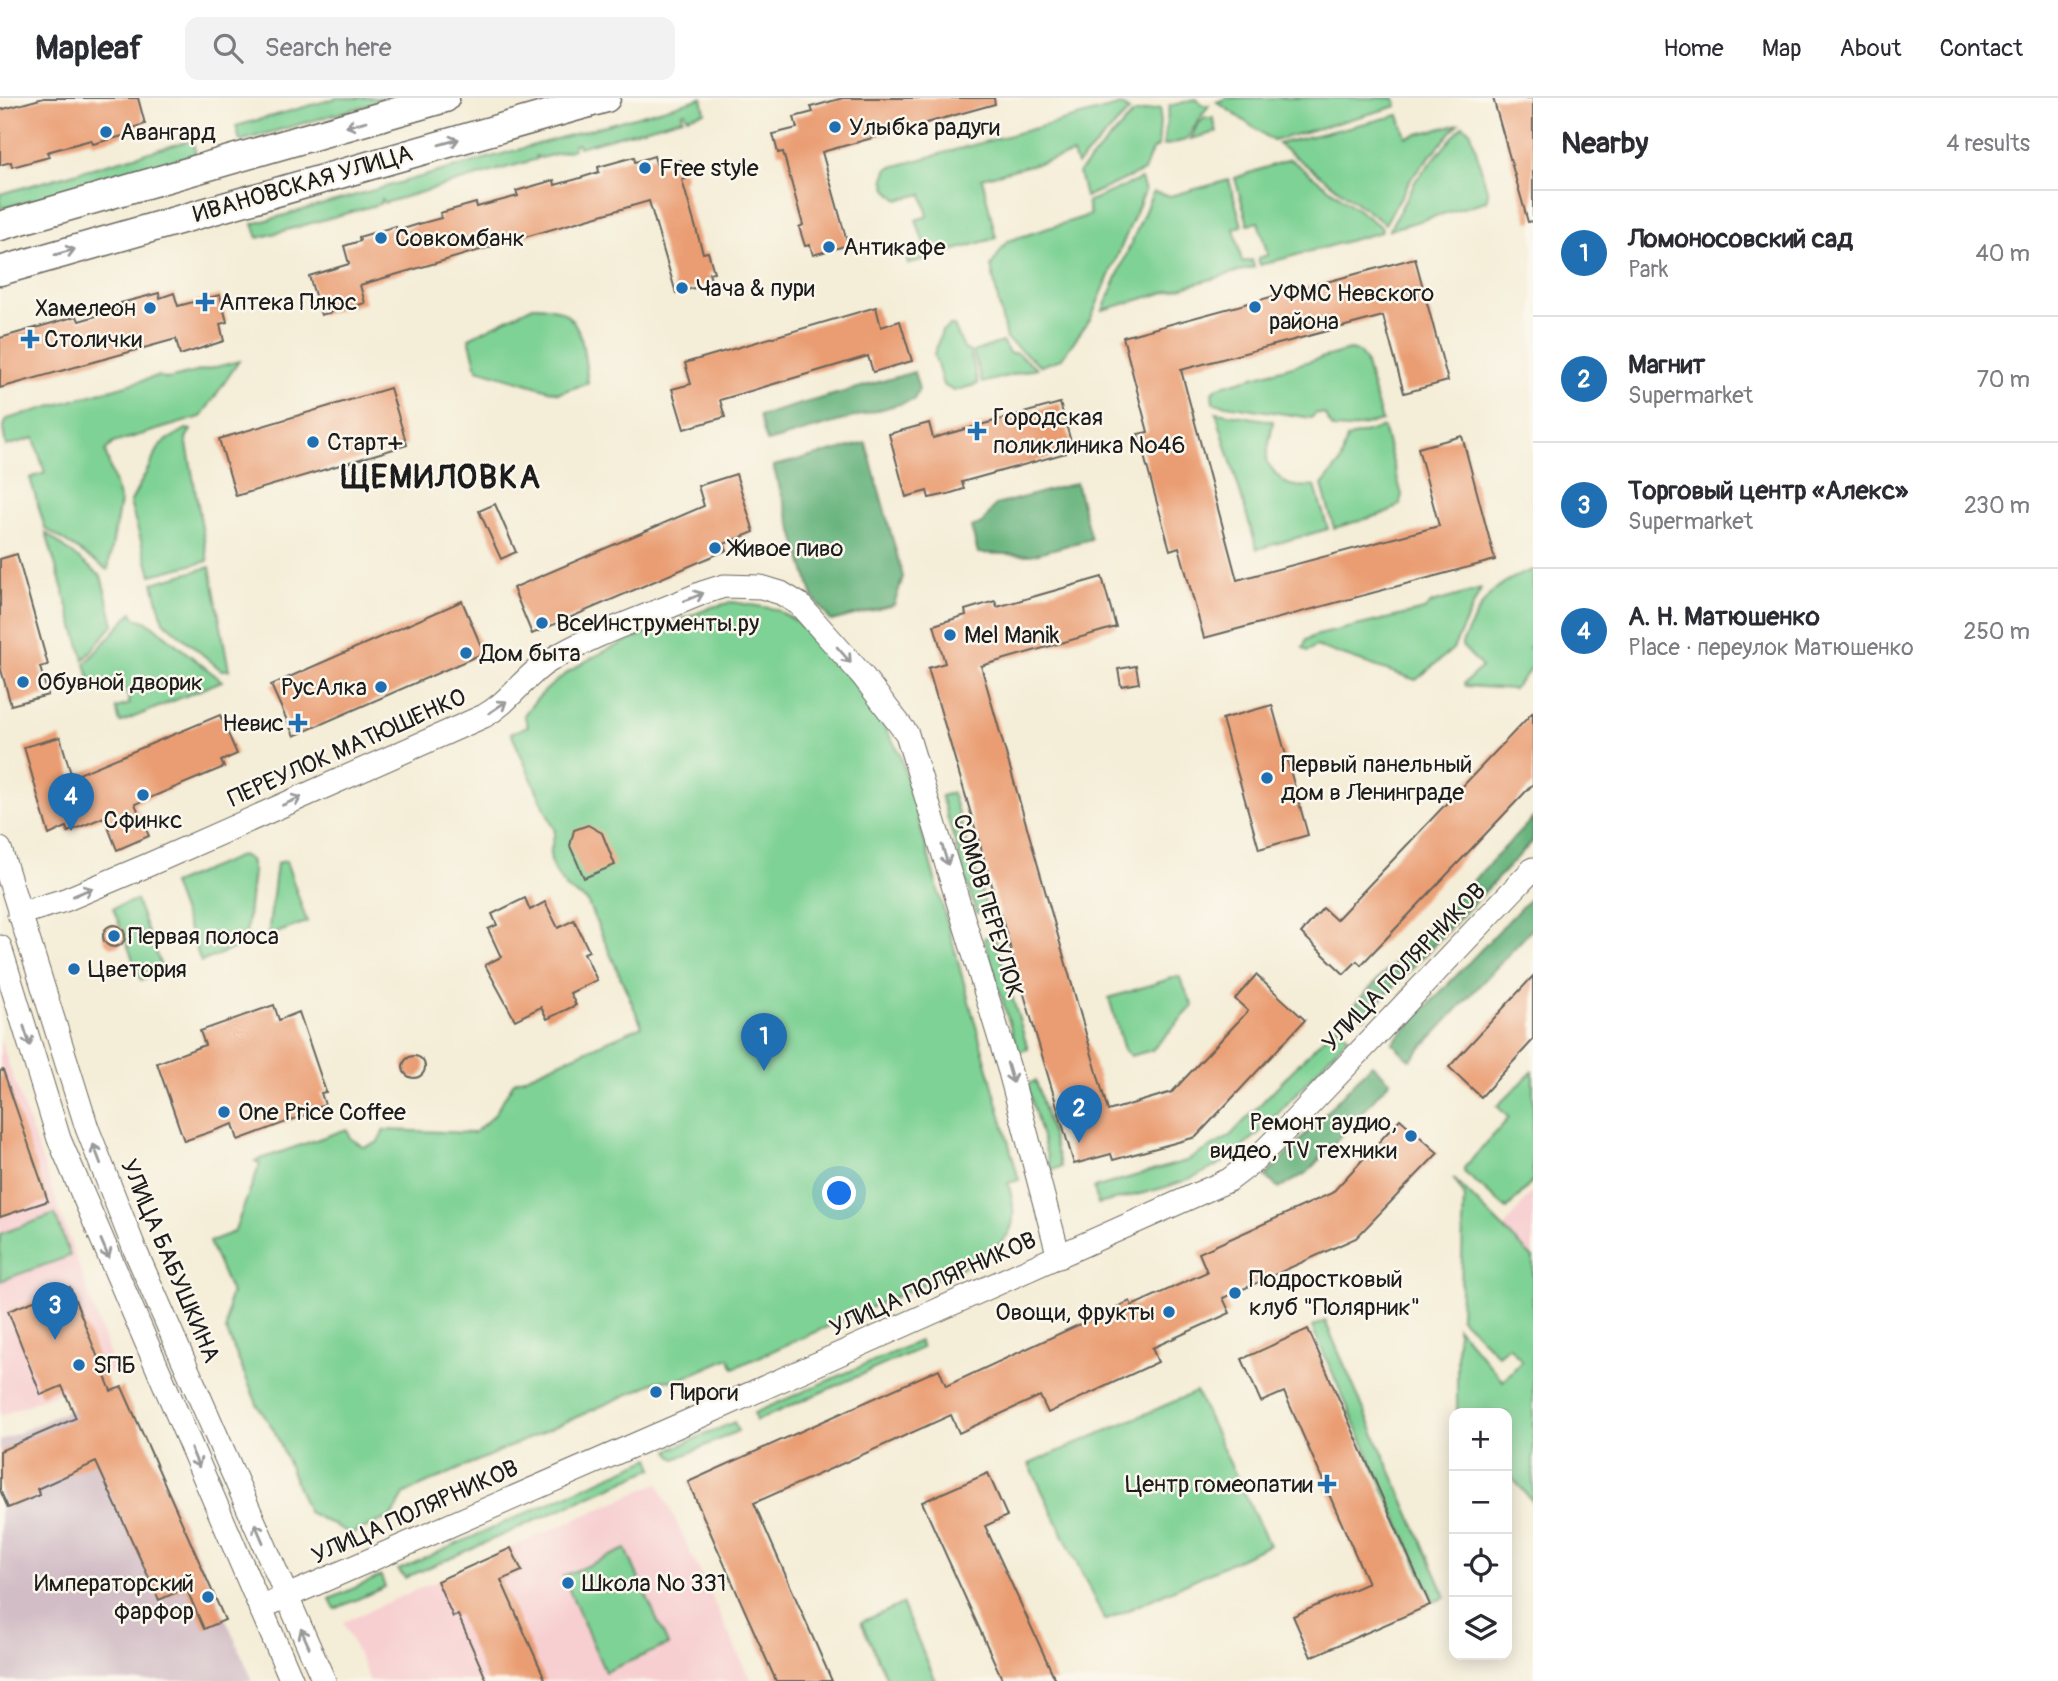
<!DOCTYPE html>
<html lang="en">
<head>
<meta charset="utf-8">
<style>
  :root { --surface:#fff; --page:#f2f2f3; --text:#2b2b33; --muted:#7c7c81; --line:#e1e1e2; --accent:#1f6fb2 }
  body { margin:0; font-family:Pangolin,sans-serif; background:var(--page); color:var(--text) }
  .controls { position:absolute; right:21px; bottom:21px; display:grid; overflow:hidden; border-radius:14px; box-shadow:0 4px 18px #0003 }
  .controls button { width:63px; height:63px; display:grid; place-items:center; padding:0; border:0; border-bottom:2px solid var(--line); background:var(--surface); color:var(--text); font:35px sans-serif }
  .you { position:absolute; left:840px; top:1096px; width:24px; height:24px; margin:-18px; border:5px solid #fff; border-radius:50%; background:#1a73e8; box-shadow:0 0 0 10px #1a73e833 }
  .badge { display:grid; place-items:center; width:46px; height:46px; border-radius:50%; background:var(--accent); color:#fff; font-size:23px; font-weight:700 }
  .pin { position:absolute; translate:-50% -58px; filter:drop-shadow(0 2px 4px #0008) }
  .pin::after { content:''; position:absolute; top:37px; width:24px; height:21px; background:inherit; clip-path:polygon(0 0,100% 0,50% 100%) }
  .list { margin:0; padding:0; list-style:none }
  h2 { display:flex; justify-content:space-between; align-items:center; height:91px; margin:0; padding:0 28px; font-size:30px }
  h2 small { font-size:23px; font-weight:400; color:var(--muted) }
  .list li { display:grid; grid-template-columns:46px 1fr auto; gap:21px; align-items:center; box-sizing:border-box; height:126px; padding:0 28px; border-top:2px solid var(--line) }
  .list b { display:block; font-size:26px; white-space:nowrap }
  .list p { margin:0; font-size:23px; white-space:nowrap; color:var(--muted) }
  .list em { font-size:23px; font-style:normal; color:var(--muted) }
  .icon { flex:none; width:38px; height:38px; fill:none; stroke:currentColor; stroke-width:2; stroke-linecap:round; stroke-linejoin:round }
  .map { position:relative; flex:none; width:1533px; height:1583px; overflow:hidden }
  header { display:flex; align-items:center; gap:42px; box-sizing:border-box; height:98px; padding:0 35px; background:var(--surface); border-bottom:2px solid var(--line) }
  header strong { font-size:33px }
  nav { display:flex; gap:38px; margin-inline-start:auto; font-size:24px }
  .search { width:490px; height:63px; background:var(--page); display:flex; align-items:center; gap:18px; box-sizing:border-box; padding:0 24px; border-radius:14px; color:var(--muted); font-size:26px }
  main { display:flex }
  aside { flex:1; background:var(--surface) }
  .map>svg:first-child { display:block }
  .built { fill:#f7cfd1 }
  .industrial { fill:#d2bdc6 }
  .green { fill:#7fd295; stroke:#4e7758; stroke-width:2 }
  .forest { fill:#67b47e; stroke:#42684d; stroke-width:2 }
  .building { fill:#ea9d72 }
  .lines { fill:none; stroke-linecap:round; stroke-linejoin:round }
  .minor-casing { stroke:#68655d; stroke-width:25 }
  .major-casing { stroke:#68655d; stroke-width:31 }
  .minor { stroke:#fff; stroke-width:23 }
  .major { stroke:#fff; stroke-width:28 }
  .oneway { stroke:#999 }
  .poi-dot { fill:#1f6fb2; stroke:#fbf7ec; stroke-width:2.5 }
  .labels { text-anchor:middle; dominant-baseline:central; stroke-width:5; stroke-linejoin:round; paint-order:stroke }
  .poi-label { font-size:24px; fill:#1c1c1c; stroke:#fbf7ec; text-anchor:start }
  .street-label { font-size:24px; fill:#1c1c1c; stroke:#fbf7ec }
  .district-label { font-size:32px; font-weight:bold; letter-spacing:2px; fill:#1c1c1c; stroke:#fbf7ec }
</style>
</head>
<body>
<header>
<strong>Mapleaf</strong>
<div class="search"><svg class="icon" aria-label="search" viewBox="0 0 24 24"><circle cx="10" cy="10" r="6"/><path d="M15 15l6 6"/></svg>Search here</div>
<nav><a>Home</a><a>Map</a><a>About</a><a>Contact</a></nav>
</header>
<main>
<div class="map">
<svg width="1533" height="1583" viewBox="0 0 1533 1583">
  <rect width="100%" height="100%" fill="#fbf7ec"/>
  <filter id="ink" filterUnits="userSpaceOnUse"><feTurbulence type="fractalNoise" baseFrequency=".0143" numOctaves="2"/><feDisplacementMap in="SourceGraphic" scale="14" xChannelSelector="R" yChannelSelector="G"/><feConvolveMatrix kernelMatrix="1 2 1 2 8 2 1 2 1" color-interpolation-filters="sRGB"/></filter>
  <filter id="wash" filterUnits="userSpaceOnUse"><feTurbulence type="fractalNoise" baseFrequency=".00686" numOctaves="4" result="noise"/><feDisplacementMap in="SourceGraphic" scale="28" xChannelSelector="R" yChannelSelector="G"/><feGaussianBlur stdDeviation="1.57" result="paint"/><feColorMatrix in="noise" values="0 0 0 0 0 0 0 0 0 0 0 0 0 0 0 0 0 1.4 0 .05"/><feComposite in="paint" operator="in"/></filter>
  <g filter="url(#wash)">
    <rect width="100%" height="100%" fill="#f4edd7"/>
    <g class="built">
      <path d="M0,942L115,1272L0,1318Z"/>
      <path d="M1533,1092V1256L1502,1132Z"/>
      <path d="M658,1385L751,1583H370L343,1524Z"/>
    </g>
    <path class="industrial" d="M122,1289L206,1476L253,1583H0V1343Z"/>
    <g class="green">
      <path d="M337,0H393L240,43L236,28Z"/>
      <path d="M702,0L705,14L687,19L685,14L682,15L683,20L579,49L578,46L573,47L574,51L541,60L536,58L537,61L384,105L382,101L380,106L258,140L253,126Z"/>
      <path d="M1227,0H1394L1397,8L1273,43L1217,4Z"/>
      <path d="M1196,1L1202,7H1209L1186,42L1163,48L1169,8Z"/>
      <path d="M1121,7L1129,13L1077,67L1073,56L982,80L996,140L908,166L905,155L925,149L916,122L928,118L922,96L898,102L887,91L884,80L888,70Z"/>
      <path d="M1161,10L1158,49L1152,52L1144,73L1085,99L1079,74L1133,16Z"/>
      <path d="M1399,17L1406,39L1458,26L1412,79L1385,126L1278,46Z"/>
      <path d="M1205,20H1213L1217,34L1191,41L1197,27Z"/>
      <path d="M1463,27L1471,34L1488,96L1486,103L1389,132L1416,82Z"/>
      <path d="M192,42L196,56L0,111V96Z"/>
      <path d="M1290,61L1382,130L1381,134L1260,167L1258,160L1268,157L1258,124L1248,126L1235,80Z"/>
      <path d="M1141,81L1145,93L1091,220L1061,261L1041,268L1006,241L991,168L1007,143L1090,117L1087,104Z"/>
      <path d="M1229,82L1242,128L1234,130L1242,164L1252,162L1254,169L1103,212L1153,94L1170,98Z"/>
      <path d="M533,208C585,207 582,246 588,285L559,295L477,271L469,240Z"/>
      <path d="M950,228H954L964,251L970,254L978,286L954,293L943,287L934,256L942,233Z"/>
      <path d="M1002,244L1010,256L1017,255L1037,270L982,285L973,254Z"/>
      <path d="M1349,252L1359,254L1365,263L1382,323L1349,331L1333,330L1324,316L1316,315L1311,320L1213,305L1212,294L1218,289Z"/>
      <path d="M239,263L201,319L113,345L105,353L120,403L108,472L45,430L30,380L45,375L34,340L6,348L3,331L7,321L158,278L168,281Z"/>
      <path d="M1216,314L1273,323L1266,363C1283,385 1285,391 1315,388L1328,431L1257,451Z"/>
      <path d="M1383,329L1402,397L1400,406L1389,414L1334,430L1322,387L1340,365L1347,340Z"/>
      <path d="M186,331L191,332L186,340L208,463L151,477L130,405L161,346Z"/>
      <path d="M46,435L101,478L114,526L84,562Z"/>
      <path d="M210,469L229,572H221L163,523L153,485Z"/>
      <path d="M1533,472V545L1529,550L1533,554V569L1513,591L1465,588L1464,585L1482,569L1462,548V545C1483,504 1487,487 1533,472Z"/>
      <path d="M1481,491L1453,551L1416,582L1316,548L1308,553L1303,550L1306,542L1314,538L1424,512L1432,505Z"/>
      <path d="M733,504L775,511L796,523L854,585L881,623L900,656L1019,1082L1008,1085C1020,1125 1014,1140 978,1162L734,1270L729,1260L679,1282L658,1283L405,1395L392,1418L351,1436L308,1414L275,1334L257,1306L226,1232L229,1199L232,1197L209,1144L234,1134L260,1066L255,1063L347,1031L350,1040L364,1049L377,1045L384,1032L474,1035L494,1017L514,984L642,928L587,803L566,790L552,769L550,756L555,733L511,635L528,628L524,617C566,557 647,537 712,509Z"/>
      <path d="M132,514L135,520L148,524L222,583L120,625L116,610L130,606L122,580L92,589L85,566Z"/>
      <path d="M952,695L987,812L976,815L941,698Z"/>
      <path d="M242,757L250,762L253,773L245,846L201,864L172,786Z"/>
      <path d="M286,763L307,824L268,838L277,765Z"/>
      <path d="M136,802L163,874L141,882L113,810Z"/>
      <path d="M994,838L1028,951L1018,954L984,840Z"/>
      <path d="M1179,878L1193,908L1152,952L1131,958L1124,952L1109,900Z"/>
      <path d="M1336,927L1348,938C1313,975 1262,1040 1220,1066C1184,1088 1138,1096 1098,1106L1094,1090L1186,1063L1229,1039Z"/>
      <path d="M1533,973V1083L1507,1111L1464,1074V1070L1509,1020L1497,1008Z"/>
      <path d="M1036,983L1061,1069L1051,1072L1027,986Z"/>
      <path d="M1453,1080L1533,1160V1404L1507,1373V1315L1457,1314V1229L1503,1283L1522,1263L1509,1248L1498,1257L1460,1219L1464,1097Z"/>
      <path d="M55,1116L70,1158L0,1183V1136Z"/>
      <path d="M1325,1223L1446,1499L1434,1504L1312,1229Z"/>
      <path d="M919,1243L922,1250L756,1323L754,1315Z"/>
      <path d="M1196,1294L1269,1447L1105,1523L1029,1366Z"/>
      <path d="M734,1324L738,1333L676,1361L672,1359L669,1352Z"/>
      <path d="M650,1360L654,1370L405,1480L398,1472Z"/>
      <path d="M626,1451L668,1547L605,1574L563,1478Z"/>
      <path d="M381,1478L385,1489L335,1511L330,1501Z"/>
      <path d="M902,1506L936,1583H888L861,1524Z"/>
    </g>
    <g class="forest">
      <path d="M914,274L919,291L914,302L767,344L759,318Z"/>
      <path d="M866,345L903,479L894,507L831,523L813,499L773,368Z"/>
      <path d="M1076,385L1091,441L1031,457L978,455L971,429L982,426L995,407Z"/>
      <path d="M1533,720V743L1364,920L1352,909Z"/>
      <path d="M1533,797V830L1410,962L1392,945Z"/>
      <path d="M1372,966L1390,983L1307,1075L1279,1090L1265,1079Z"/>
    </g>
    <g id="blocks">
      <g class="building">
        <path d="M44,0H138L145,26L129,31L130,36L93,46L91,42L47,54L49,59L12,69L11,64L0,67V12Z"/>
        <path d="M843,0H994L995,6L822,54L848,147L813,157L810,147L805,148L799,129L803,127L783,54L778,55L773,36L797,30L794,19L813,14L811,9Z"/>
        <path d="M1493,0H1533V123L1528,124Z"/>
        <path d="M654,58L657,69L681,62L686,81L682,82L703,155L708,154L714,174L709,175L712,185L676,195L649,103L360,187L365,205L321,217L309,178L349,166L344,148L360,143L359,139L396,128L397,133L419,126L441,120L440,115L476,105L477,109L518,98L516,93L554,82L555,87L577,81L599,74L598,69L634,59L635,64Z"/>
        <path d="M1415,160L1448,283L1404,295L1383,218L1181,272L1237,482L1439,428L1418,350L1462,338L1495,462L1204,540L1179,449L1170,452L1138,336L1148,334L1123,239Z"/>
        <path d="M159,195L160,200L174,195L178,208L220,197L227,224L220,226L224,243L180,257L176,241L0,290V240L77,218L79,223L123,210L121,205Z"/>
        <path d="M876,209L881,229L900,223L912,263L873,274L868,258L720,302L725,319L684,331L672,291L691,286L685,265Z"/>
        <path d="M390,290L407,347L236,398L219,341Z"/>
        <path d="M1060,305L1073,351L1066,353V355L962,384L964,391L948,396L929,400L927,393L906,399L889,336L929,325L933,340Z"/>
        <path d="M736,376L754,434L724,446L727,452L532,536L513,490L704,408L698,388Z"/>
        <path d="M495,406L516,454L501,461L479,413Z"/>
        <path d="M17,456L48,567L40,569L48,597L11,607L0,568V461Z"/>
        <path d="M1102,479L1116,529L981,568L1108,1013L1172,994L1248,913L1235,901L1256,877L1305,922L1196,1039L1113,1062L1111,1056L1074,1066L928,570L945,565L934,527L966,517L965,512L995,503L997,509Z"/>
        <path d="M462,503L484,555L294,638L271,587Z"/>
        <path d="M1136,568L1139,585L1121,588L1118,571Z"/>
        <path d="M1272,607L1308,737L1259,751L1222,621Z"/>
        <path d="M1533,614V686L1361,867L1357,863L1344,876L1301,835L1323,810L1336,822Z"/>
        <path d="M220,617L237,656L221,663L224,669L135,706L149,738L117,752L104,719L68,734L66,729L49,737L24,649L60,639L72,679Z"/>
        <path d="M588,727L602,735L615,767L584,780L570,748L574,732Z"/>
        <path d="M525,800L530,812L545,804L558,830L574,822L589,853L584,855L597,882L570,895L576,907L547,921L541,909L515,922L485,867L501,859L488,831L497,827L492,816Z"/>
        <circle cx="114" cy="838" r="11"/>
        <path d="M1533,878V942L1481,999L1449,969Z"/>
        <path d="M274,907L279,922L299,914L326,994L321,995L325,1007L310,1012L311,1015L238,1042L233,1026L184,1043L157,965L205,947L200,933Z"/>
        <circle cx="414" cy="969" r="11"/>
        <path d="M3,972L48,1103L0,1119V973Z"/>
        <path d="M1400,1021L1438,1055L1356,1140L1223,1200L1230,1215L1152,1250L1158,1264L1048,1315L1040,1298L959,1335L951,1317L754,1405L832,1583H776L688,1384L939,1271L946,1288L1130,1203L1132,1208L1207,1174L1199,1155L1332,1095Z"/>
        <path d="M70,1189L111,1293L122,1289L225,1522L204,1531L186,1490L159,1502L96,1364L37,1391L40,1397L8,1410L0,1392V1353L76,1320L62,1288L41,1297L8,1213Z"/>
        <path d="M1308,1231L1430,1507L1311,1559L1293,1518L1368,1485L1284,1294L1261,1304L1242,1261Z"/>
        <path d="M988,1375L1007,1418L985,1428L1056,1583H1003L922,1404Z"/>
        <path d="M511,1450L522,1473L501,1482L546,1583H487L458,1517L453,1519L437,1483Z"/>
      </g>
    </g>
  </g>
  <g filter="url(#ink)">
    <use href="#blocks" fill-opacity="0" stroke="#68655d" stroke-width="2"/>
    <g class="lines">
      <defs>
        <g id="minor">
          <path d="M0,751L87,1030L135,1152L324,1583"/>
          <path d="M19,816L65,802L148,767L484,618C510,604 524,578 549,563C596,534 652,517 702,495L724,488L761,489L781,495L799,506L862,577L907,636L1010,974L1059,1159"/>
          <path d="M0,849L59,1041L292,1583"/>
          <path d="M260,1510L687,1324L1229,1082L1254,1063L1293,1024L1533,771"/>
        </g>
        <g id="major">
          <path d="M0,128L445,0"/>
          <path d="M0,173L606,0"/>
        </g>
      </defs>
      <use href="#minor" class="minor-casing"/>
      <use href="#major" class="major-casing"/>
      <use href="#minor" class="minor"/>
      <use href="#major" class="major"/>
    </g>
    <defs><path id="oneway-shaft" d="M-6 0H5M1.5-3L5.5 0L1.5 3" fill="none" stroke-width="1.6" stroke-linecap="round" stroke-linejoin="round" transform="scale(1.75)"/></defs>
    <g class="oneway">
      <use href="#oneway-shaft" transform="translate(356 26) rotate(164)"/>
      <use href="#oneway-shaft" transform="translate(449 44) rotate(-16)"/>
      <use href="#oneway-shaft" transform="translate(65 154) rotate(-16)"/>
      <use href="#oneway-shaft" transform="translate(694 499) rotate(-22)"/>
      <use href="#oneway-shaft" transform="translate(844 557) rotate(49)"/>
      <use href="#oneway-shaft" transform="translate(498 609) rotate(-34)"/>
      <use href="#oneway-shaft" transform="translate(292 703) rotate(-24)"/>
      <use href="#oneway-shaft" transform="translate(945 757) rotate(73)"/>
      <use href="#oneway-shaft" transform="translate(83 794) rotate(-23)"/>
      <use href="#oneway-shaft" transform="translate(27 938) rotate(72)"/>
      <use href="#oneway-shaft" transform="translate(1010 975) rotate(74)"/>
      <use href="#oneway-shaft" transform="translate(97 1056) rotate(-111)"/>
      <use href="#oneway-shaft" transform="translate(105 1151) rotate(67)"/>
      <use href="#oneway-shaft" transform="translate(195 1360) rotate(67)"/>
      <use href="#oneway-shaft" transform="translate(259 1435) rotate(-113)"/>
      <use href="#oneway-shaft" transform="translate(305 1540) rotate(-114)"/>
    </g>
  </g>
  <g class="poi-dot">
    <circle cx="835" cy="29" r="7"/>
    <circle cx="106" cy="34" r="7"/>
    <circle cx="645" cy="70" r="7"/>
    <circle cx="381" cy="140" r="7"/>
    <circle cx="829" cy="149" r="7"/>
    <circle cx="682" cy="190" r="7"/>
    <path d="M201.5 193.5h7v7h7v7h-7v7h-7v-7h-7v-7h7z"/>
    <circle cx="1255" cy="209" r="7"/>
    <circle cx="150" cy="210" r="7"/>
    <path d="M26.5 230.5h7v7h7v7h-7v7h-7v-7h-7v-7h7z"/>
    <path d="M973.5 322.5h7v7h7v7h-7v7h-7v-7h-7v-7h7z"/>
    <circle cx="313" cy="344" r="7"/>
    <circle cx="715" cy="450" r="7"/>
    <circle cx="542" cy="525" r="7"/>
    <circle cx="950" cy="537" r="7"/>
    <circle cx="466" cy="555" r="7"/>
    <circle cx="23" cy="584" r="7"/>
    <circle cx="381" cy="589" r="7"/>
    <path d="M294.5 614.5h7v7h7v7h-7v7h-7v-7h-7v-7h7z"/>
    <circle cx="1267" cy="680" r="7"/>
    <circle cx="143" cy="697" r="7"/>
    <circle cx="114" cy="838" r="7"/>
    <circle cx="74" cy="871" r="7"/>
    <circle cx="224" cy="1014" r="7"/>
    <circle cx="1411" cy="1038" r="7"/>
    <circle cx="1235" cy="1195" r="7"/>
    <circle cx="1169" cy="1214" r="7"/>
    <circle cx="79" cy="1267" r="7"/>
    <circle cx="656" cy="1294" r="7"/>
    <path d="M1323.5 1375.5h7v7h7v7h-7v7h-7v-7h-7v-7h7z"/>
    <circle cx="568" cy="1485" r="7"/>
    <circle cx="208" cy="1499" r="7"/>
  </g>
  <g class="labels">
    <g class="poi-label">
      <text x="849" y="29">Улыбка радуги</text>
      <text x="120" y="34">Авангард</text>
      <text x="659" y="70">Free style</text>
      <text x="395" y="140">Совкомбанк</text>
      <text x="843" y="149">Антикафе</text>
      <text x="696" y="190">Чача &amp; пури</text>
      <text x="1269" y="195">УФМС Невского<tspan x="1269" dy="28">района</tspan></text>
      <text x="219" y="204">Аптека Плюс</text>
      <text x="136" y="210" text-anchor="end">Хамелеон</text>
      <text x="44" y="241">Столички</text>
      <text x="993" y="319">Городская<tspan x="993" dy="28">поликлиника №46</tspan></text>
      <text x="327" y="344">Старт+</text>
      <text x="729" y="450">Живое пиво</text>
      <text x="556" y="525">ВсеИнструменты.ру</text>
      <text x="964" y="537">Mel Manik</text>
      <text x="480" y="555">Дом быта</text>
      <text x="37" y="584">Обувной дворик</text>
      <text x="367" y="589" text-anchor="end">РусАлка</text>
      <text x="284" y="625" text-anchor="end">Невис</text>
      <text x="1281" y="666">Первый панельный<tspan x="1281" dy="28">дом в Ленинграде</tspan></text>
      <text x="143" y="722" text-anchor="middle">Сфинкс</text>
      <text x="128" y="838">Первая полоса</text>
      <text x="88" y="871">Цветория</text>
      <text x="238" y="1014">One Price Coffee</text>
      <text x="1397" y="1024" text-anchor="end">Ремонт аудио,<tspan x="1397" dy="28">видео, TV техники</tspan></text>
      <text x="1249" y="1181">Подростковый<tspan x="1249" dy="28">клуб "Полярник"</tspan></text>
      <text x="1155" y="1214" text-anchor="end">Овощи, фрукты</text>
      <text x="93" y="1267">SПБ</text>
      <text x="670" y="1294">Пироги</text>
      <text x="1313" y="1386" text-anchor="end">Центр гомеопатии</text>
      <text x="194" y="1485" text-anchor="end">Императорский<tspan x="194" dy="28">фарфор</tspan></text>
      <text x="582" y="1485">Школа № 331</text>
    </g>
    <g class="street-label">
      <text transform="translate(303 86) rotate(-16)">ИВАНОВСКАЯ УЛИЦА</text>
      <text transform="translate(347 650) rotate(-24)">ПЕРЕУЛОК МАТЮШЕНКО</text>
      <text transform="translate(988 808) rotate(73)">СОМОВ ПЕРЕУЛОК</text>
      <text transform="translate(1404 869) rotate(-46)">УЛИЦА ПОЛЯРНИКОВ</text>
      <text transform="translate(170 1163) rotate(67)">УЛИЦА БАБУШКИНА</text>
      <text transform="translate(933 1186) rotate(-24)">УЛИЦА ПОЛЯРНИКОВ</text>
      <text transform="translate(415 1414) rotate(-24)">УЛИЦА ПОЛЯРНИКОВ</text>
    </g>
    <g class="district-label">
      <text x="441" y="380">ЩЕМИЛОВКА</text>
    </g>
  </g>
</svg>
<div class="controls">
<button>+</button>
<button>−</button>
<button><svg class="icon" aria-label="locate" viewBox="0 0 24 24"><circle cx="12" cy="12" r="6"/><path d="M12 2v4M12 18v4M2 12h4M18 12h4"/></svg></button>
<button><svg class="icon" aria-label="layers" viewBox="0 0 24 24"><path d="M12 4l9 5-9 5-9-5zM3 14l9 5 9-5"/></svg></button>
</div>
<div class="you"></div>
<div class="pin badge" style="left:764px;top:973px">1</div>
<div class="pin badge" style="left:1079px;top:1045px">2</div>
<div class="pin badge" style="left:55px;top:1242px">3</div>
<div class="pin badge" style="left:71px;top:733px">4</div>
</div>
<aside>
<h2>Nearby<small>4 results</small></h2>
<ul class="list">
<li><span class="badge">1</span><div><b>Ломоносовский сад</b><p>Park</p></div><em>40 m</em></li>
<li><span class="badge">2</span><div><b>Магнит</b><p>Supermarket</p></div><em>70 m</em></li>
<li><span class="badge">3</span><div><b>Торговый центр «Алекс»</b><p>Supermarket</p></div><em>230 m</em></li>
<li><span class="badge">4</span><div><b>А. Н. Матюшенко</b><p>Place · переулок Матюшенко</p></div><em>250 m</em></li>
</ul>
</aside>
</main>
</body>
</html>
